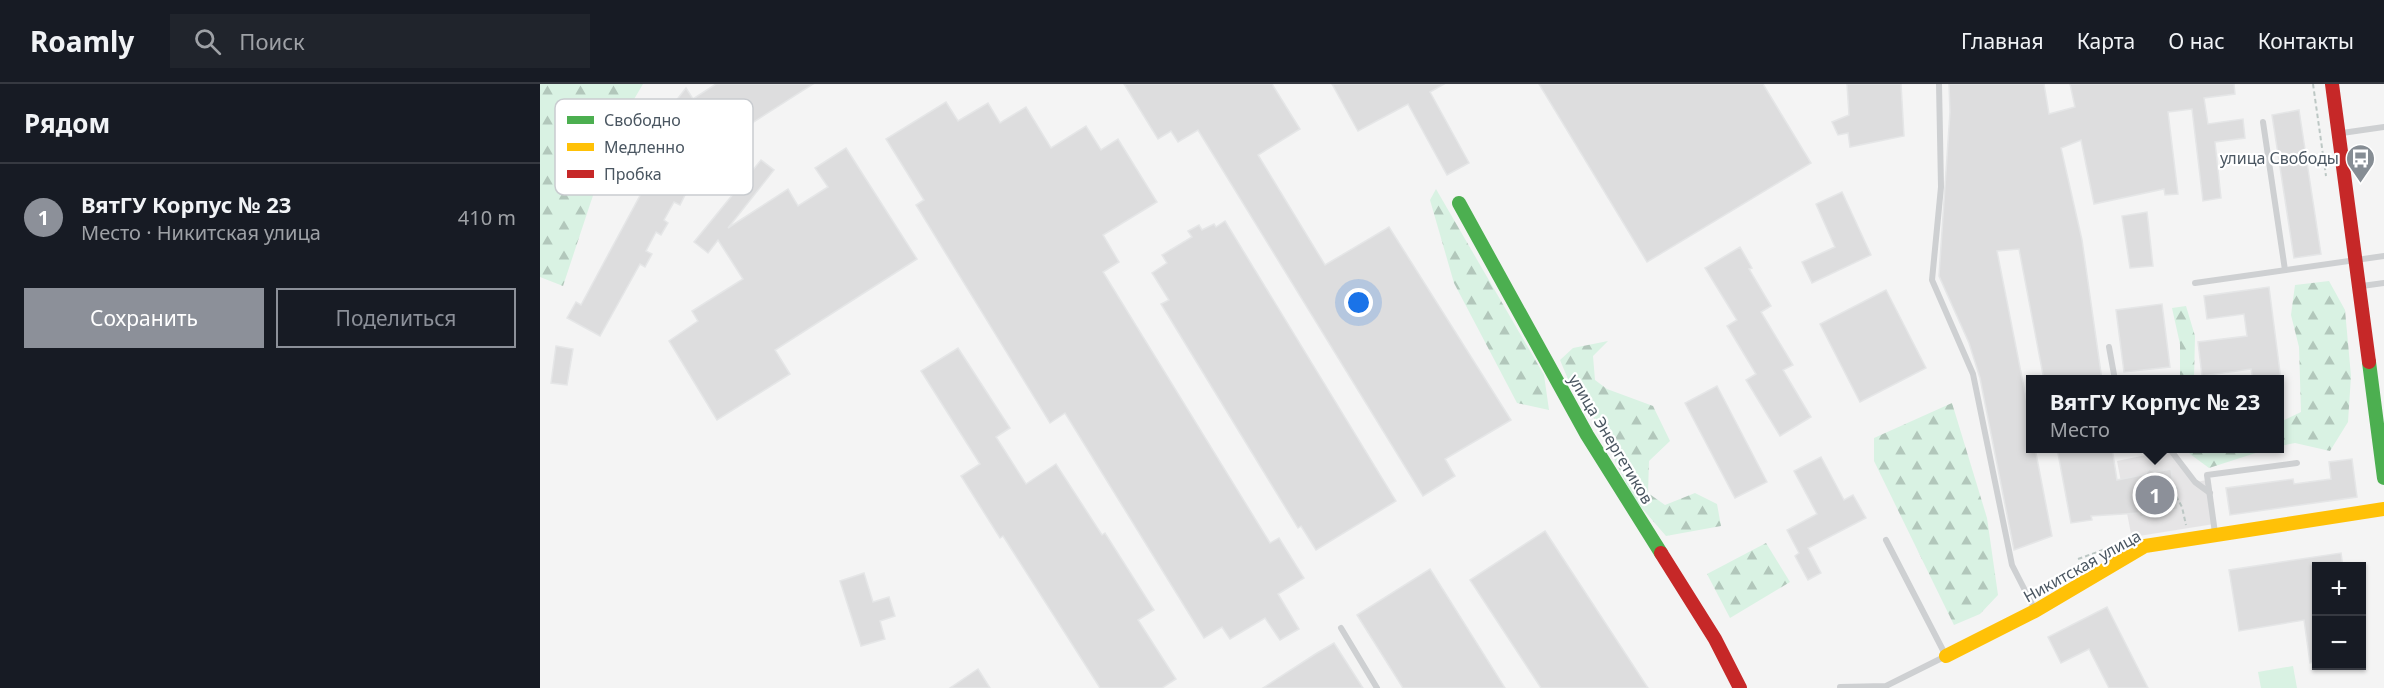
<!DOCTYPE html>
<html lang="ru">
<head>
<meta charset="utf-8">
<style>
  :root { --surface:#171b24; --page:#20242c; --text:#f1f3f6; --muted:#9ea1a6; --line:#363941; --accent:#8c9099 }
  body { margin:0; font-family:"Noto Sans",sans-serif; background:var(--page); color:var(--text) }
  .controls { position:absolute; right:18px; bottom:18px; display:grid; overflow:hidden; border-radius:0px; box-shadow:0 2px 4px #0004 }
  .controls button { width:54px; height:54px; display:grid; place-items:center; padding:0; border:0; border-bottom:2px solid var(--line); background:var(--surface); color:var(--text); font:30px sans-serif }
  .you { position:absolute; left:819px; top:219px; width:21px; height:21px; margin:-15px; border:4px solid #fff; border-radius:50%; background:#1a73e8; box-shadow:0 0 0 9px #1a73e833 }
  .badge { display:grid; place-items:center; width:39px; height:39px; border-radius:50%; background:var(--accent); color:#fff; font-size:20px; font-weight:700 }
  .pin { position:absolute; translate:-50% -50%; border:3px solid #fff; box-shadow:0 2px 6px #0006 }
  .popup { position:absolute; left:1486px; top:291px; width:258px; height:78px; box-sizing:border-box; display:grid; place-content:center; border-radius:0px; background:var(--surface); filter:drop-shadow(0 2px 4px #0005); font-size:20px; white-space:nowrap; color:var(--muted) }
  .popup b { font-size:22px; color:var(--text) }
  .popup::after { content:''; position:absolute; left:50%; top:100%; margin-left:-12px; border:12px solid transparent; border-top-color:var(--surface) }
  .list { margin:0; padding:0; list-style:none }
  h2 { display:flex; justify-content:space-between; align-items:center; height:78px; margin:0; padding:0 24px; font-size:26px }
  h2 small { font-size:20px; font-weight:400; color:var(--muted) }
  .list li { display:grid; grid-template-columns:39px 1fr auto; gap:18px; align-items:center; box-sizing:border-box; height:108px; padding:0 24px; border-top:2px solid var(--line) }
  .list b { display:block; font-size:22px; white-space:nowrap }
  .list p { margin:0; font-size:20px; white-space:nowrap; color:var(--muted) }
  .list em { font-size:20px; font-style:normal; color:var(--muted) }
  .actions { display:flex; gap:12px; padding:18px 24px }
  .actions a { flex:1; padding:14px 0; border:2px solid var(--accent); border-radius:0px; text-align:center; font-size:21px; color:var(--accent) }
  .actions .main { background:var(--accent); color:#fff }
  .icon { flex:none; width:33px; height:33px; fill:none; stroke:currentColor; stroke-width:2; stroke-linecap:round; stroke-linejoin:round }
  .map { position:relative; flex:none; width:1844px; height:604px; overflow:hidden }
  header { display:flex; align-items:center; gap:36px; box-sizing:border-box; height:84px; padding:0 30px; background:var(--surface); border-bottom:2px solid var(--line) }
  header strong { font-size:28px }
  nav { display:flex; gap:33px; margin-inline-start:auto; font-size:21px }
  .search { width:420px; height:54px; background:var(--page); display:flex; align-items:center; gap:15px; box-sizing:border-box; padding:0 21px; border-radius:0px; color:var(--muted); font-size:22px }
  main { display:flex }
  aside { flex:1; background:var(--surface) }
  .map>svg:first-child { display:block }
  .education { fill:#e6e5e6 }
  .green { fill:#d9f2e3 }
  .forest { fill:url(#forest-firs) }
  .building { fill:#ddddde; stroke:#e5e6e7; stroke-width:1.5 }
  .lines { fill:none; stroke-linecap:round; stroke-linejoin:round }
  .path { stroke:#bcc7c4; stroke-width:2; stroke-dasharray:4.5 3; stroke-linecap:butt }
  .lane { stroke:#ced0d2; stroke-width:6 }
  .fast { stroke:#4caf50; stroke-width:14 }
  .slow { stroke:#ffc107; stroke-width:14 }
  .jam { stroke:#c62828; stroke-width:14 }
  .labels { text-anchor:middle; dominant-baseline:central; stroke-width:4.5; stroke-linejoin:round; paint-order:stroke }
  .poi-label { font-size:16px; fill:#4a5661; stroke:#fff; text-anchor:end }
  .street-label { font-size:16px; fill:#4a5661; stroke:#fff }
  .key { fill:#fff; stroke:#c9ccd0; stroke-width:1.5 }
  .key-label { font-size:16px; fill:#4a5661 }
</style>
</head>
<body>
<header>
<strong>Roamly</strong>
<div class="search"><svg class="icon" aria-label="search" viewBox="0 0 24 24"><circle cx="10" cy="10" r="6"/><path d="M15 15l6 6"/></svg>Поиск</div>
<nav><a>Главная</a><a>Карта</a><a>О нас</a><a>Контакты</a></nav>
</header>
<main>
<aside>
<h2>Рядом<small></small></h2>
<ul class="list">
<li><span class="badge">1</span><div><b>ВятГУ Корпус № 23</b><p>Место · Никитская улица</p></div><em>410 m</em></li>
</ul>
<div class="actions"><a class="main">Сохранить</a><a>Поделиться</a></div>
</aside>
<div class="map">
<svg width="1844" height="604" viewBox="0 0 1844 604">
  <defs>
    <pattern id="forest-firs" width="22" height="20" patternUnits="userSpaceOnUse" patternTransform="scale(1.5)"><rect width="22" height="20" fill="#d9f2e3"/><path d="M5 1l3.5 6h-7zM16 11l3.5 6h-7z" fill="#b2c7bb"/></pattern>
  </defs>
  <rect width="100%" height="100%" fill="#f4f4f4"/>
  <path class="education" d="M1630,366L1655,398L1668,396L1674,440L1599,452L1592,455L1577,377Z"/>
  <path class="green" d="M1753,582L1757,604H1721L1718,588Z"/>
  <g class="forest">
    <path d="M0,0H103L73,51L23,202L0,193Z"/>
    <path d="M896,105L1004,291L1009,326L977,319L914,199L890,116Z"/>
    <path d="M1789,197L1805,226L1811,292L1808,338L1790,367L1755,359L1740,362V338L1761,328L1759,263L1751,231L1755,201Z"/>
    <path d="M1646,222L1655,252L1654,295H1640V260L1632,224Z"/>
    <path d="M1068,257L1053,272L1055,296L1067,305L1113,322L1130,357L1109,377L1108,409L1125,421L1155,409L1177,420L1181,442L1126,452L1094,415L1055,336L1030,300L1020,276L1033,264Z"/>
    <path d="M1412,319L1447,434L1458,511L1440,530L1414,541L1334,377V354Z"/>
    <path d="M1647,365H1728L1669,384L1650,370Z"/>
    <path d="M1226,459L1250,498L1190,534L1167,490Z"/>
  </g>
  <g class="building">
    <path d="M176,0H273L181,59L174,48L142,70L132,86L146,94L140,106L146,109L140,121L134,118L124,136L128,139L121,151L116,148L106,167L112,170L105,183L100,180L60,252L27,234L36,218L41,221L110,93L98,85L110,66L103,63L109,51L146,4L153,15Z"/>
    <path d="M584,0H732L760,45L718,71L785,181L849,143L971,336L905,375L915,392L883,412L658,46L638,58L631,47L618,55Z"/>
    <path d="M792,0H904L890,8L929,79L907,91L868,20L818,47Z"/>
    <path d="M999,0H1223L1271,79L1107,178Z"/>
    <path d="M1307,0H1361L1364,52L1310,63L1308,49L1298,51L1292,38L1309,31Z"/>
    <path d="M1409,0H1504L1509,30L1535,23L1530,0H1694L1695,10L1664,14L1668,40L1703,35L1705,54L1675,58L1681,114L1663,117L1652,25L1628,28L1638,110L1625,111L1624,105L1554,120L1541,56L1521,64L1542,156L1562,296H1504L1479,165L1457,167L1491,339V364H1495L1512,452L1474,466L1440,294L1429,259L1399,192L1410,28Z"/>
    <path d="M406,18L418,37L448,19L460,39L486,23L511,64L546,42L561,66L578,55L617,118L563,151L579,178L563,188L730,459L739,454L764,494L738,510L759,545L740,556L725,534L690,555L682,543L664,554L525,329L510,339L376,121L384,116L346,55Z"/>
    <path d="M1759,26L1781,170L1754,174L1732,31Z"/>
    <path d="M306,64L377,175L235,266L250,290L177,336L129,257L158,237L152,227L203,195L178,156L168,169L154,158L221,76L234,86L188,144L248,105L258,122L288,103L275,84Z"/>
    <path d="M1302,108L1331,171L1272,199L1262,178L1295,163L1276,120Z"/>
    <path d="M1607,128L1613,182L1590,184L1582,132Z"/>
    <path d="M685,137L856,417L776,466L761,442L758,444L621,220L629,216L612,189L627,179L622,171L652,153L648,147L659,141L662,146L674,140L676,143Z"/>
    <path d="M1200,163L1212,184L1209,185L1231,222L1221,228L1253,281L1243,286L1271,333L1240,352L1206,296L1216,290L1187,242L1197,236L1165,184Z"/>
    <path d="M1729,203L1741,296H1713L1711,285L1662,292L1658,258L1707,252L1704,230L1667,235L1664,212Z"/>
    <path d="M1346,206L1386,284L1320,318L1280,240Z"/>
    <path d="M1622,220L1630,283L1584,288L1576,226Z"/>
    <path d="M16,262L33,265L27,301L11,299Z"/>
    <path d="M418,264L470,344L456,353L486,400L516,380L562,451L565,449L614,526L598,536L636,595L622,604H560L463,452L460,454L421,392L440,380L381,287Z"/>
    <path d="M1177,302L1227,398L1195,414L1145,319Z"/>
    <path d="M1517,364H1572L1577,396L1606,390L1609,385L1615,388L1631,385L1633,400L1639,404L1635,409L1638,425L1623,428L1620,434L1614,430L1600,433L1599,429L1551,432L1552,436L1531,439Z"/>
    <path d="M1281,373L1304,416L1313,411L1326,434L1268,464L1281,489L1268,496L1255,472L1259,469L1247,446L1277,430L1254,387Z"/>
    <path d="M1812,375L1817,413L1690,431L1686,404L1753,395L1754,400L1791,395L1789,378Z"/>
    <path d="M1005,447L1108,604H1001L930,496Z"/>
    <path d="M1801,469L1803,483H1776V578L1770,579L1764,536L1699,547L1689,486Z"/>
    <path d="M890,485L965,604H863L817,531Z"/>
    <path d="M324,489L333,518L349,513L355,532L340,537L345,555L321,562L300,497Z"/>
    <path d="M1567,523L1608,604H1569L1549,565L1521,579L1508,553Z"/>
    <path d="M794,559L823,604H723L777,569Z"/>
    <path d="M438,585L450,604H410Z"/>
  </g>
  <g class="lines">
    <g class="path">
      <path d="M1773,0L1786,92"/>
      <path d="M1636,412L1642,423L1646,441"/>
      <path d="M1538,475L1571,463"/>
    </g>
    <g class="lane">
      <path d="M1399,0L1401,103L1392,196L1433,290L1472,481L1495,526"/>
      <path d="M1723,38L1745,186"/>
      <path d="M1802,49L1844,43"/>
      <path d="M1655,199L1844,172"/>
      <path d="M1822,202L1844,199"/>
      <path d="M1569,263L1575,296"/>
      <path d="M1629,364L1655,398L1670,409"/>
      <path d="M1675,449L1667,391L1757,379"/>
      <path d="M801,544L837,604"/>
      <path d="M1300,603L1346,602L1406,572L1346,456"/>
    </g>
    <g class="fast">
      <path d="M919,119L1047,351L1121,469"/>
      <path d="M1829,278L1844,394"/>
    </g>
    <path class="slow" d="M1406,572L1495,527L1605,462L1844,425"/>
    <g class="jam">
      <path d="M1792,0L1829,278"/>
      <path d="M1121,469L1175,555L1200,604"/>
    </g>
  </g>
  <defs>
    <symbol id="bus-pin" viewBox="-11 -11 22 30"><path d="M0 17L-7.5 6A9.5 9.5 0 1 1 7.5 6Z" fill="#868d94" stroke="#fff"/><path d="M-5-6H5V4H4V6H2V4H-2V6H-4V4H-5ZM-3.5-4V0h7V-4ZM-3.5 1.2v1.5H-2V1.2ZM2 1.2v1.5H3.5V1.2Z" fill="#fff"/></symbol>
  </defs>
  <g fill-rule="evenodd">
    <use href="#bus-pin" x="1804" y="58" width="33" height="45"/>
  </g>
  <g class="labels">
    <g class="poi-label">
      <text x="1799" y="74">улица Свободы</text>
    </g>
    <g class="street-label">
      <text transform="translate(1071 355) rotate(59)">улица Энергетиков</text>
      <text transform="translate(1542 482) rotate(-29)">Никитская улица</text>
    </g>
  </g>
  <rect x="15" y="15" width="198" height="96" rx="9" class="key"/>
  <rect x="27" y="32" width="27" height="8" fill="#4caf50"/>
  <rect x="27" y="59" width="27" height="8" fill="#ffc107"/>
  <rect x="27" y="86" width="27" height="8" fill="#c62828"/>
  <g class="key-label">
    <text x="64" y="42">Свободно</text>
    <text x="64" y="69">Медленно</text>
    <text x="64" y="96">Пробка</text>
  </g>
</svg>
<div class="controls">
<button>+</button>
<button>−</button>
</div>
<div class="you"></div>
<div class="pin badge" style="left:1615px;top:411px">1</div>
<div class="popup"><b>ВятГУ Корпус № 23</b>Место</div>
</div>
</main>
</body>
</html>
